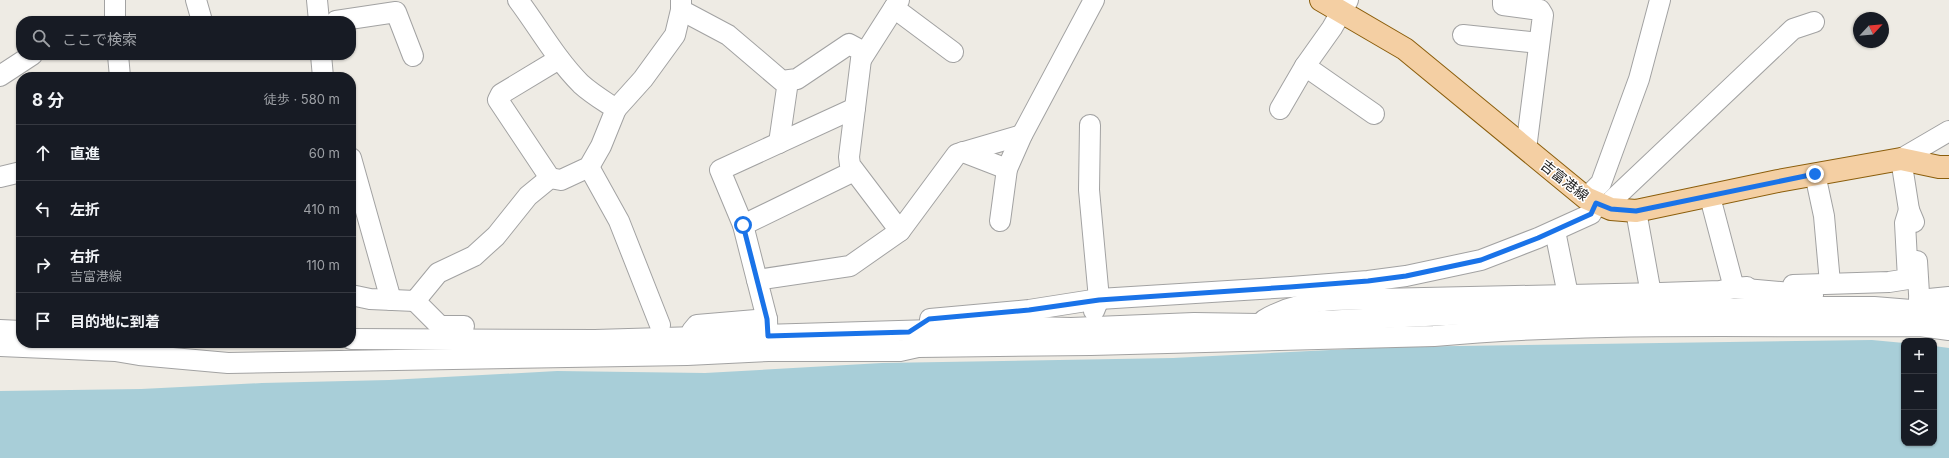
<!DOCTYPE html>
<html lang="ja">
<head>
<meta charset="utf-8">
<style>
  :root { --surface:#171b24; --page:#242831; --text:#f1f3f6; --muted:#9ea1a6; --line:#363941 }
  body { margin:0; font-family:Inter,"Noto Sans JP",sans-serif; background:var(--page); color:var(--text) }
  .controls { position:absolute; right:12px; bottom:12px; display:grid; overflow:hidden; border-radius:8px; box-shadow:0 1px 3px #0004 }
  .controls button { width:36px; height:36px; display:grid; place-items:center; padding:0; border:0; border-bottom:1px solid var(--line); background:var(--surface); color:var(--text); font:20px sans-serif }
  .compass { position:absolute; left:1853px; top:12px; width:36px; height:36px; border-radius:50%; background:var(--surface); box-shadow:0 1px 3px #0004; rotate:64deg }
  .stop { position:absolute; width:12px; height:12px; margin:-9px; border:3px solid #1a73e8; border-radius:50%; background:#fff }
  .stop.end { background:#1a73e8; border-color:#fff; box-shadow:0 1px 4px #0008 }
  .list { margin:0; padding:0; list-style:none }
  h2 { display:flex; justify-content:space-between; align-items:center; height:52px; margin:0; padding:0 16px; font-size:17px }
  h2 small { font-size:13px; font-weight:400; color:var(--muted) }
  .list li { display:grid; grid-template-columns:26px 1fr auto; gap:12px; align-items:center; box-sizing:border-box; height:56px; padding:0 16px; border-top:1px solid var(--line) }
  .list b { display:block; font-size:15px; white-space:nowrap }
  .list p { margin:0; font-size:13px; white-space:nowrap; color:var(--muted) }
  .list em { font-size:13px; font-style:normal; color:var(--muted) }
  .icon { flex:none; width:22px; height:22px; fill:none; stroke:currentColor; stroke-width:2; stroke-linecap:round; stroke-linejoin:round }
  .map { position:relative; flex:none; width:1949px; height:458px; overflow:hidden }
  .search { position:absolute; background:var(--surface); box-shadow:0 1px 3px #0004; left:16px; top:16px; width:340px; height:44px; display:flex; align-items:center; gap:10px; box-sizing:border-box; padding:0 14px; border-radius:16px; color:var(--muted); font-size:15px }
  .panel { position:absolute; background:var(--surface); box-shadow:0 1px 3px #0004; left:16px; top:72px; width:340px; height:276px; border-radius:16px }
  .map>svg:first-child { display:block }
  .water { fill:#a8ced8 }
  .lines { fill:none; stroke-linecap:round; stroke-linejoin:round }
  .minor-casing { stroke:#a2a2a2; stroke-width:22 }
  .major-casing { stroke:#8b5e0c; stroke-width:24 }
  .minor { stroke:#fff; stroke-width:20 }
  .major { stroke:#f4cfa3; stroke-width:22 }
  .route { stroke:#1a73e8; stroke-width:5 }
  .labels { text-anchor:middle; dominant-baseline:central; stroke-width:3; stroke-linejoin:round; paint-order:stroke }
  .street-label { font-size:14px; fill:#1e1e1e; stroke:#fff }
</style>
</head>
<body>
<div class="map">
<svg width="1949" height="458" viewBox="0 0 1949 458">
  <rect width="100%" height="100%" fill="#eeebe4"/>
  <path class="water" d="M1872,340L1904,343V443H1934V346L1949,348V458H0V391L141,389L262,383L389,380L557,371L705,373L882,363L1173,358L1391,347Z"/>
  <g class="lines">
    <defs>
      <g id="minor">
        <path d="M115,0V21"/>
        <path d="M196,0L202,21"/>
        <path d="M317,0L319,21"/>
        <path d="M681,0V10L728,35L782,81L797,79L849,44L862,51L849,157L850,165L900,231"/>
        <path d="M1503,0V5L1540,10L1543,15L1526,149"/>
        <path d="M894,8L953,52"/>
        <path d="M336,21L396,12L413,56"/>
        <path d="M1463,35L1539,43"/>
        <path d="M118,55L120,77"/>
        <path d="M321,55L323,77"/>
        <path d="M862,58L899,0"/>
        <path d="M1305,66L1374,114"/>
        <path d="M0,76L32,55"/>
        <path d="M616,109L643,79L675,35L681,10"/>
        <path d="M1280,109L1305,66L1332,28L1348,0"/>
        <path d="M1090,125L1089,190L1099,299L1094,311"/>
        <path d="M779,143L788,81"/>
        <path d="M963,152L1007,169"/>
        <path d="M351,158L391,300"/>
        <path d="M589,167L619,221L660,325"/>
        <path d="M1815,174L1824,216L1830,283"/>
        <path d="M0,177L21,172"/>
        <path d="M550,178L498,100L501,94L559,59"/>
        <path d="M1710,197L1734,288L1747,287"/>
        <path d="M1586,198L1601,183L1639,79L1660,0"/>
        <path d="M1605,207L1793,29L1814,22"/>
        <path d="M1636,211L1651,294"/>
        <path d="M1000,221L1007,169L1022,135L1094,0"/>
        <path d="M1914,222L1909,210L1901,159L1949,131"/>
        <path d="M743,225L854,171"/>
        <path d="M1555,231L1568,295"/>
        <path d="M1917,261L1920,310"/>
        <path d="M757,280L743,225L720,170L855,108"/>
        <path d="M1793,285L1889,282L1908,279L1905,223L1909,210"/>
        <path d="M351,295L370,299L415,301L438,273L474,256L496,236L528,196L550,178L561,180L589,167L601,146L616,109C604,101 592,94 581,84C556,59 539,28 518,0"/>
        <path d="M1919,300L1949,297"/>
        <path d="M415,301L440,326H464"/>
        <path d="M930,319L1029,310L1099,299L1291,287L1368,281L1406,276L1481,260L1538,238L1591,214L1596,203"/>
        <path d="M1264,320C1286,307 1308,302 1333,300L1660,293L1720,291L1734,288L1813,295"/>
        <path d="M0,330L21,331"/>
        <path d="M692,331L697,325L767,319"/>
        <path d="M351,339L595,340L1032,327L1071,328L1194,323L1259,324L1446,315L1801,307H1874L1949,313"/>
        <path d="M0,346L115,351L139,355L228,363L687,355L768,351H900L918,347L1091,345L1434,336C1596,321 1758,328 1920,326L1949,330"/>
        <path d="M768,350L767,319L757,280L850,266L900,231L957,154L1022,135"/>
      </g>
      <path id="major" d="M1321,0L1405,49L1586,198L1611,209L1636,211L1778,181L1901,159L1939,167H1949"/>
    </defs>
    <use href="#minor" class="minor-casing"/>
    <use href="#major" class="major-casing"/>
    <use href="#minor" class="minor"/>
    <use href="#major" class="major"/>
  </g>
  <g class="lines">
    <path class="route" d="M743,225L767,319L768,336L909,332L929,319L1029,310L1099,300L1290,287L1368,281L1406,276L1481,260L1538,238L1591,214L1596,203L1611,209L1636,211L1815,174"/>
  </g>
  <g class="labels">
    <g class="street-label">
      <text transform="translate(1565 180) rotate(38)">吉富港線</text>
    </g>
  </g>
</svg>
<div class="controls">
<button>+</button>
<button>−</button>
<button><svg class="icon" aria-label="layers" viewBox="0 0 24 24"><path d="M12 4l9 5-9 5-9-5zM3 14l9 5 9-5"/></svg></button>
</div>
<svg class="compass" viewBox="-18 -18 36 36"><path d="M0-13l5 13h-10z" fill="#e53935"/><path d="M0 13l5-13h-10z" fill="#9ea1a6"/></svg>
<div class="stop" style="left:743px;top:225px"></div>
<div class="stop end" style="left:1815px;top:174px"></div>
<div class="search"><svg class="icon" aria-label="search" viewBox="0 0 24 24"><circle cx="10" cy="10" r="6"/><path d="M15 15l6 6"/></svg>ここで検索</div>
<section class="panel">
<h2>8 分<small>徒歩 · 580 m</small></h2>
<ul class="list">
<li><svg class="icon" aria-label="ahead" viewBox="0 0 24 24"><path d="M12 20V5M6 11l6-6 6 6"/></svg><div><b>直進</b></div><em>60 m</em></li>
<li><svg class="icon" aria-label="left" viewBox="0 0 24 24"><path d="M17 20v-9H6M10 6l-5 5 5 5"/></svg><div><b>左折</b></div><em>410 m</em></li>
<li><svg class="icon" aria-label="right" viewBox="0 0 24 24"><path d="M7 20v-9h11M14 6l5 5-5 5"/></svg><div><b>右折</b><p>吉富港線</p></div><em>110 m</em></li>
<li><svg class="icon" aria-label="arrive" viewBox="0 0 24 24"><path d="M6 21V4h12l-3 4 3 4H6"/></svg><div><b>目的地に到着</b></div></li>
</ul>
</section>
</div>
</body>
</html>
